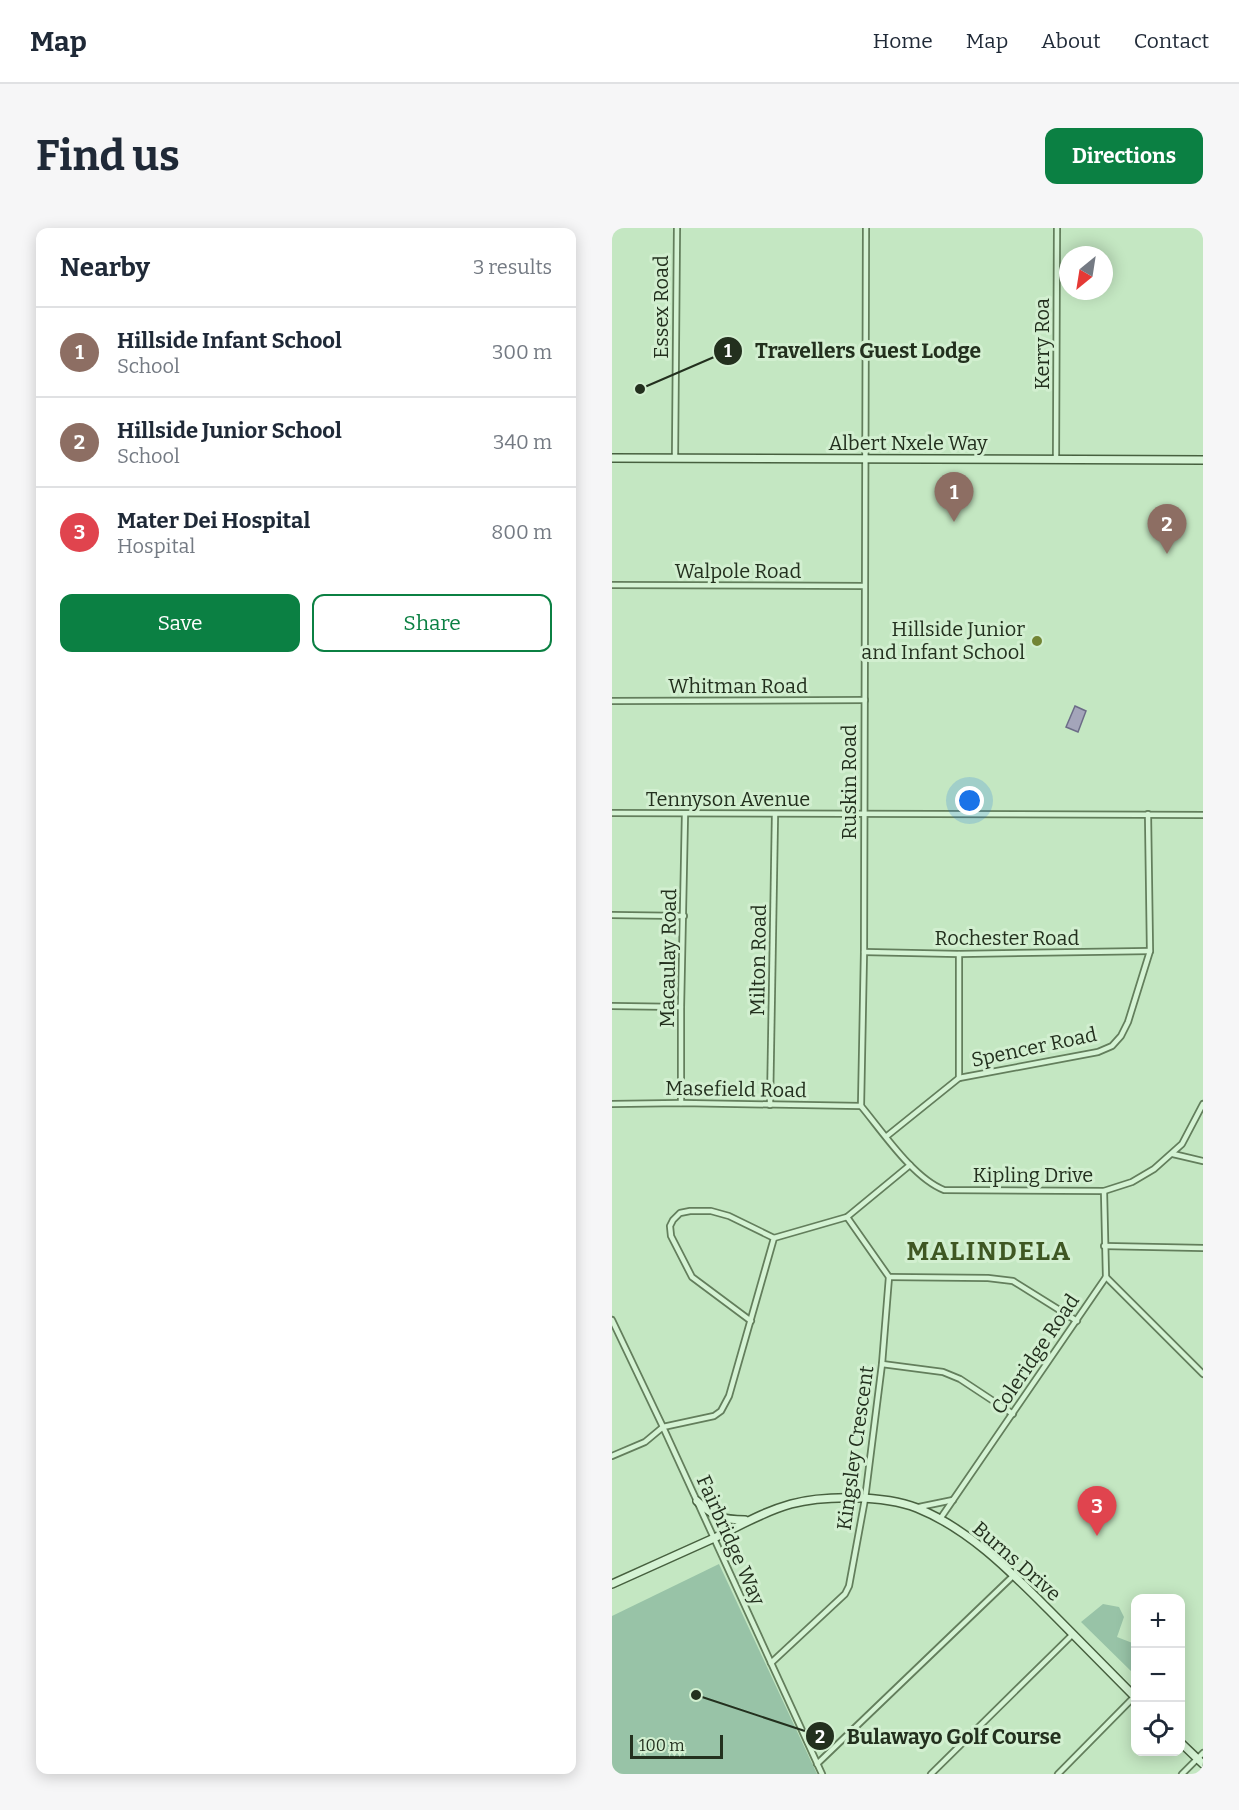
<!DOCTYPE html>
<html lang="en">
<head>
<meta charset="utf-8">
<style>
  :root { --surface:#fff; --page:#f6f6f7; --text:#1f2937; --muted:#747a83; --line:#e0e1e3; --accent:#0b8043 }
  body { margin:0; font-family:Bitter,serif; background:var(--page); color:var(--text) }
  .controls { position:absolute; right:18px; bottom:18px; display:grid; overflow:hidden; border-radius:12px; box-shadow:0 3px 15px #0003 }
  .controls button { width:54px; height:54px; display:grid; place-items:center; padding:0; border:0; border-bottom:2px solid var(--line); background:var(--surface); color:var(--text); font:30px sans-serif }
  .compass { position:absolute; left:447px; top:18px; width:54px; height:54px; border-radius:50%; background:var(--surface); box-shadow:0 3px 15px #0003; rotate:210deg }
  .scale { position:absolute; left:18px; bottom:15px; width:93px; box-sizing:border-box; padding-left:6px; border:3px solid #23301e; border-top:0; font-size:16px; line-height:21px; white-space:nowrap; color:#23301e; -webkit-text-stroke:4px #d2efd0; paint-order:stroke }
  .you { position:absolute; left:358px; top:573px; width:21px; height:21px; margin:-15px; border:4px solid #fff; border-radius:50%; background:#1a73e8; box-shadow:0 0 0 9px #1a73e833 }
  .badge { display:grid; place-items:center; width:39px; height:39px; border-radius:50%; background:var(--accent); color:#fff; font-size:20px; font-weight:700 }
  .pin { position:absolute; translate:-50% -50px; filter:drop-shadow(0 2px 3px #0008) }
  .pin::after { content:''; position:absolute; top:32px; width:21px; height:18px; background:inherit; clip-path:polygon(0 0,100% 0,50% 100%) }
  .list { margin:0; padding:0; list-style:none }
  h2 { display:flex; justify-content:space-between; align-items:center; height:78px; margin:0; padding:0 24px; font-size:26px }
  h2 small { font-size:20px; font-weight:400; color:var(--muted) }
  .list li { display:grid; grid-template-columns:39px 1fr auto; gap:18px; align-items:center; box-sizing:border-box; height:90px; padding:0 24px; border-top:2px solid var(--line) }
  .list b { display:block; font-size:22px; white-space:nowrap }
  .list p { margin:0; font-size:20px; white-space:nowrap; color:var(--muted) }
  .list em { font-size:20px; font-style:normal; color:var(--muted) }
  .actions { display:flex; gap:12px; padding:18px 24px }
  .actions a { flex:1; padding:14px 0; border:2px solid var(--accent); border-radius:12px; text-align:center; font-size:21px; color:var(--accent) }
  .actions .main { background:var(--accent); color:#fff }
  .icon { flex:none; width:33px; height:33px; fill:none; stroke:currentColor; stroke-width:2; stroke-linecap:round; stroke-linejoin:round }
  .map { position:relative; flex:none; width:591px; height:1546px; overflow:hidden; border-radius:12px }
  header { display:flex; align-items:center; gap:36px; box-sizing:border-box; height:84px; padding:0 30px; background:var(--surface); border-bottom:2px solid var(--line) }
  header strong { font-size:28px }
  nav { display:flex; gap:33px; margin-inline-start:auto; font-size:21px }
  .intro { display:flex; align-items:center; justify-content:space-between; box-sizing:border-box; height:144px; padding:0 36px }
  h1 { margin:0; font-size:42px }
  .button { padding:15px 27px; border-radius:12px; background:var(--accent); color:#fff; font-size:21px; font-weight:700 }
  main { display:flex; gap:36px; padding:0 36px }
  aside { flex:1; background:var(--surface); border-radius:12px; box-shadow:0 3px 15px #0003 }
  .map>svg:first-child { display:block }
  .green { fill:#98c3a7 }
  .water { fill:#a4a5ba; stroke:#6c6c87; stroke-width:1.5 }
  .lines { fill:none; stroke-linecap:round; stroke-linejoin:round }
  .minor-casing { stroke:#637e5c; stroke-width:8 }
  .secondary-casing { stroke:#47603f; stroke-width:10 }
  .minor { stroke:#d5f3d4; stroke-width:4.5 }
  .secondary { stroke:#d5f3d4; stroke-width:7 }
  .poi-dot { fill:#728534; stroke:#d2efd0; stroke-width:2 }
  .labels { text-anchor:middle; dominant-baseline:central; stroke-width:6; stroke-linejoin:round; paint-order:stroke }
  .street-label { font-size:20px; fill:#23301e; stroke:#d2efd0 }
  .poi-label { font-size:20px; fill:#23301e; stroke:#d2efd0; text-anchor:end }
  .district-label { font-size:26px; font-weight:bold; letter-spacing:1.5px; fill:#3f5723; stroke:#d2efd0 }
  .leader { fill:none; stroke:#23301e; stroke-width:2 }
  .callout-dot { fill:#23301e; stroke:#d2efd0; stroke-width:2 }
  .mark-label { font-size:18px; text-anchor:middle; font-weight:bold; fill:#fff }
  .callout-label { font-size:21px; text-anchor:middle; font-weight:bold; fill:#23301e; stroke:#d2efd0; stroke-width:6; stroke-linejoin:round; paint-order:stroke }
</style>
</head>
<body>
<header>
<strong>Map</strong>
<nav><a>Home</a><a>Map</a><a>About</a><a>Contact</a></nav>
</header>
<div class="intro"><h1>Find us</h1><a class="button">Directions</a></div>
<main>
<aside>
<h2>Nearby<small>3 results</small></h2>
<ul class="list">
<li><span class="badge" style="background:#8d6e63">1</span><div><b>Hillside Infant School</b><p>School</p></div><em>300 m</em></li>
<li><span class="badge" style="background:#8d6e63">2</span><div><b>Hillside Junior School</b><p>School</p></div><em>340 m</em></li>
<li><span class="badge" style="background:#e0444e">3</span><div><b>Mater Dei Hospital</b><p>Hospital</p></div><em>800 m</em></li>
</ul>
<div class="actions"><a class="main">Save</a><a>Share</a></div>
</aside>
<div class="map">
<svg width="591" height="1546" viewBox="0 0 591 1546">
  <rect width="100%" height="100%" fill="#c4e7c2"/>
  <g class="green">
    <path d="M107,1336L205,1546H0V1388Z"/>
    <path d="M491,1376L507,1379L512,1389L505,1409L523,1416V1447L469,1394Z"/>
  </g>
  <path class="water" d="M463,478L474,483L466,504L454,499Z"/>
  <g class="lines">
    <defs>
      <g id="minor">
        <path d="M63,230L65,0"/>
        <path d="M444,232L445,0"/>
        <path d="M0,357L252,358"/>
        <path d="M0,473L253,472"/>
        <path d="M0,585L591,587"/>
        <path d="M0,687L72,688"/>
        <path d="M252,724L347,726L538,723"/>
        <path d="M0,778L69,779"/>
        <path d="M347,850V726"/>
        <path d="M69,875V779L73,586"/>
        <path d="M0,876L69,875L249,878"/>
        <path d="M158,877L163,587"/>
        <path d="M249,878L252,724L254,0"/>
        <path d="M249,878C270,903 301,950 332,962L492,963L520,954L542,941L570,916L591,876"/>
        <path d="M275,908L347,850L486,824L500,818L509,808L516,794L538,723L536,586"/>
        <path d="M561,926L591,933"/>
        <path d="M492,1018L591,1020"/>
        <path d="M277,1049L376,1050L401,1053L465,1093"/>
        <path d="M494,1049L591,1146"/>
        <path d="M0,1092L51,1199L210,1546"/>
        <path d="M139,1093L80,1049L59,1008L58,998L61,992L68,985L78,983H99L117,988L162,1010"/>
        <path d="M270,1136L331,1144L348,1151L401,1186"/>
        <path d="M0,1228L33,1214L51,1199L102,1188L109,1183L117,1168L162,1010L235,989L298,937"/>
        <path d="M307,1279L341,1272"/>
        <path d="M328,1291L494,1049L492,963"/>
        <path d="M159,1435L233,1366L237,1358L253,1271L270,1136L277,1049L235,989"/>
        <path d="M205,1536L402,1347"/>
        <path d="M319,1546L461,1406"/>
        <path d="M446,1546L522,1469"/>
        <path d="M570,1546L591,1525"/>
      </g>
      <g id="secondary">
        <path d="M0,230L591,232"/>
        <path d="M85,1273C102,1289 110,1292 133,1292"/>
        <path d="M0,1356C33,1341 67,1326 100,1311C126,1299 150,1284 179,1276C212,1267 272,1267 305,1280C357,1301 398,1343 437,1382C466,1411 495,1441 524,1470"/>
        <path d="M568,1514L591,1536"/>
      </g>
    </defs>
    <use href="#minor" class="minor-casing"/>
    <use href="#secondary" class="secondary-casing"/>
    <use href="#minor" class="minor"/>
    <use href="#secondary" class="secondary"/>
  </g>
  <circle class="poi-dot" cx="425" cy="413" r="6"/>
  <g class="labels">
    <g class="street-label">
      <text transform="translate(49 79) rotate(-90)">Essex Road</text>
      <text transform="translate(430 116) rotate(-90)">Kerry Roa</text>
      <text x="296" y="215">Albert Nxele Way</text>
      <text x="126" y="343">Walpole Road</text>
      <text x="126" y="458">Whitman Road</text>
      <text transform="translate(237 554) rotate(-90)">Ruskin Road</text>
      <text x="116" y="571">Tennyson Avenue</text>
      <text x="395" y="710">Rochester Road</text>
      <text transform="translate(56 730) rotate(-89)">Macaulay Road</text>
      <text transform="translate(146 732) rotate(-89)">Milton Road</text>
      <text transform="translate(422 819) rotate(-12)">Spencer Road</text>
      <text transform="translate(124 861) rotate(1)">Masefield Road</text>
      <text x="421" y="947">Kipling Drive</text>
      <text transform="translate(423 1126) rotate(-56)">Coleridge Road</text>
      <text transform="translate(243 1220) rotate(-82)">Kingsley Crescent</text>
      <text transform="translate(119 1312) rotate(66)">Fairbridge Way</text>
      <text transform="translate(405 1333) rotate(41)">Burns Drive</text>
    </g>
    <g class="poi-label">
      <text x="413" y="401">Hillside Junior<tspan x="413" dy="23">and Infant School</tspan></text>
    </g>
    <g class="district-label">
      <text x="377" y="1023">MALINDELA</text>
    </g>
  </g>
  <path class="leader" d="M28 161L116 123M84 1467L208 1508"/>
  <g class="callout-dot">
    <circle cx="28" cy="161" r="6"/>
    <circle cx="84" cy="1467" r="6"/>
    <circle cx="116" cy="123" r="15"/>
    <circle cx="208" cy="1508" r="15"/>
  </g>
  <g class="mark-label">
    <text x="116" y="129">1</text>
    <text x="208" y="1515">2</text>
  </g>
  <g class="callout-label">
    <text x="256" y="130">Travellers Guest Lodge</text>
    <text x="342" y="1516">Bulawayo Golf Course</text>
  </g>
</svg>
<div class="controls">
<button>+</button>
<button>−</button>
<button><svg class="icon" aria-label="locate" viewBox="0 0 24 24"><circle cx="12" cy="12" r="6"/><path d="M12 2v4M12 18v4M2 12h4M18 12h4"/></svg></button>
</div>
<svg class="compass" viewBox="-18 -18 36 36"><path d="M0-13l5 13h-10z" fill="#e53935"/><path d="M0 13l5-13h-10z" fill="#747a83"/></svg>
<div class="scale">100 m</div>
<div class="you"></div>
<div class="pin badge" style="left:342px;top:294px;background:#8d6e63">1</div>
<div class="pin badge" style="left:555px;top:326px;background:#8d6e63">2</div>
<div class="pin badge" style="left:485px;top:1308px;background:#e0444e">3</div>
</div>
</main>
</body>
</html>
